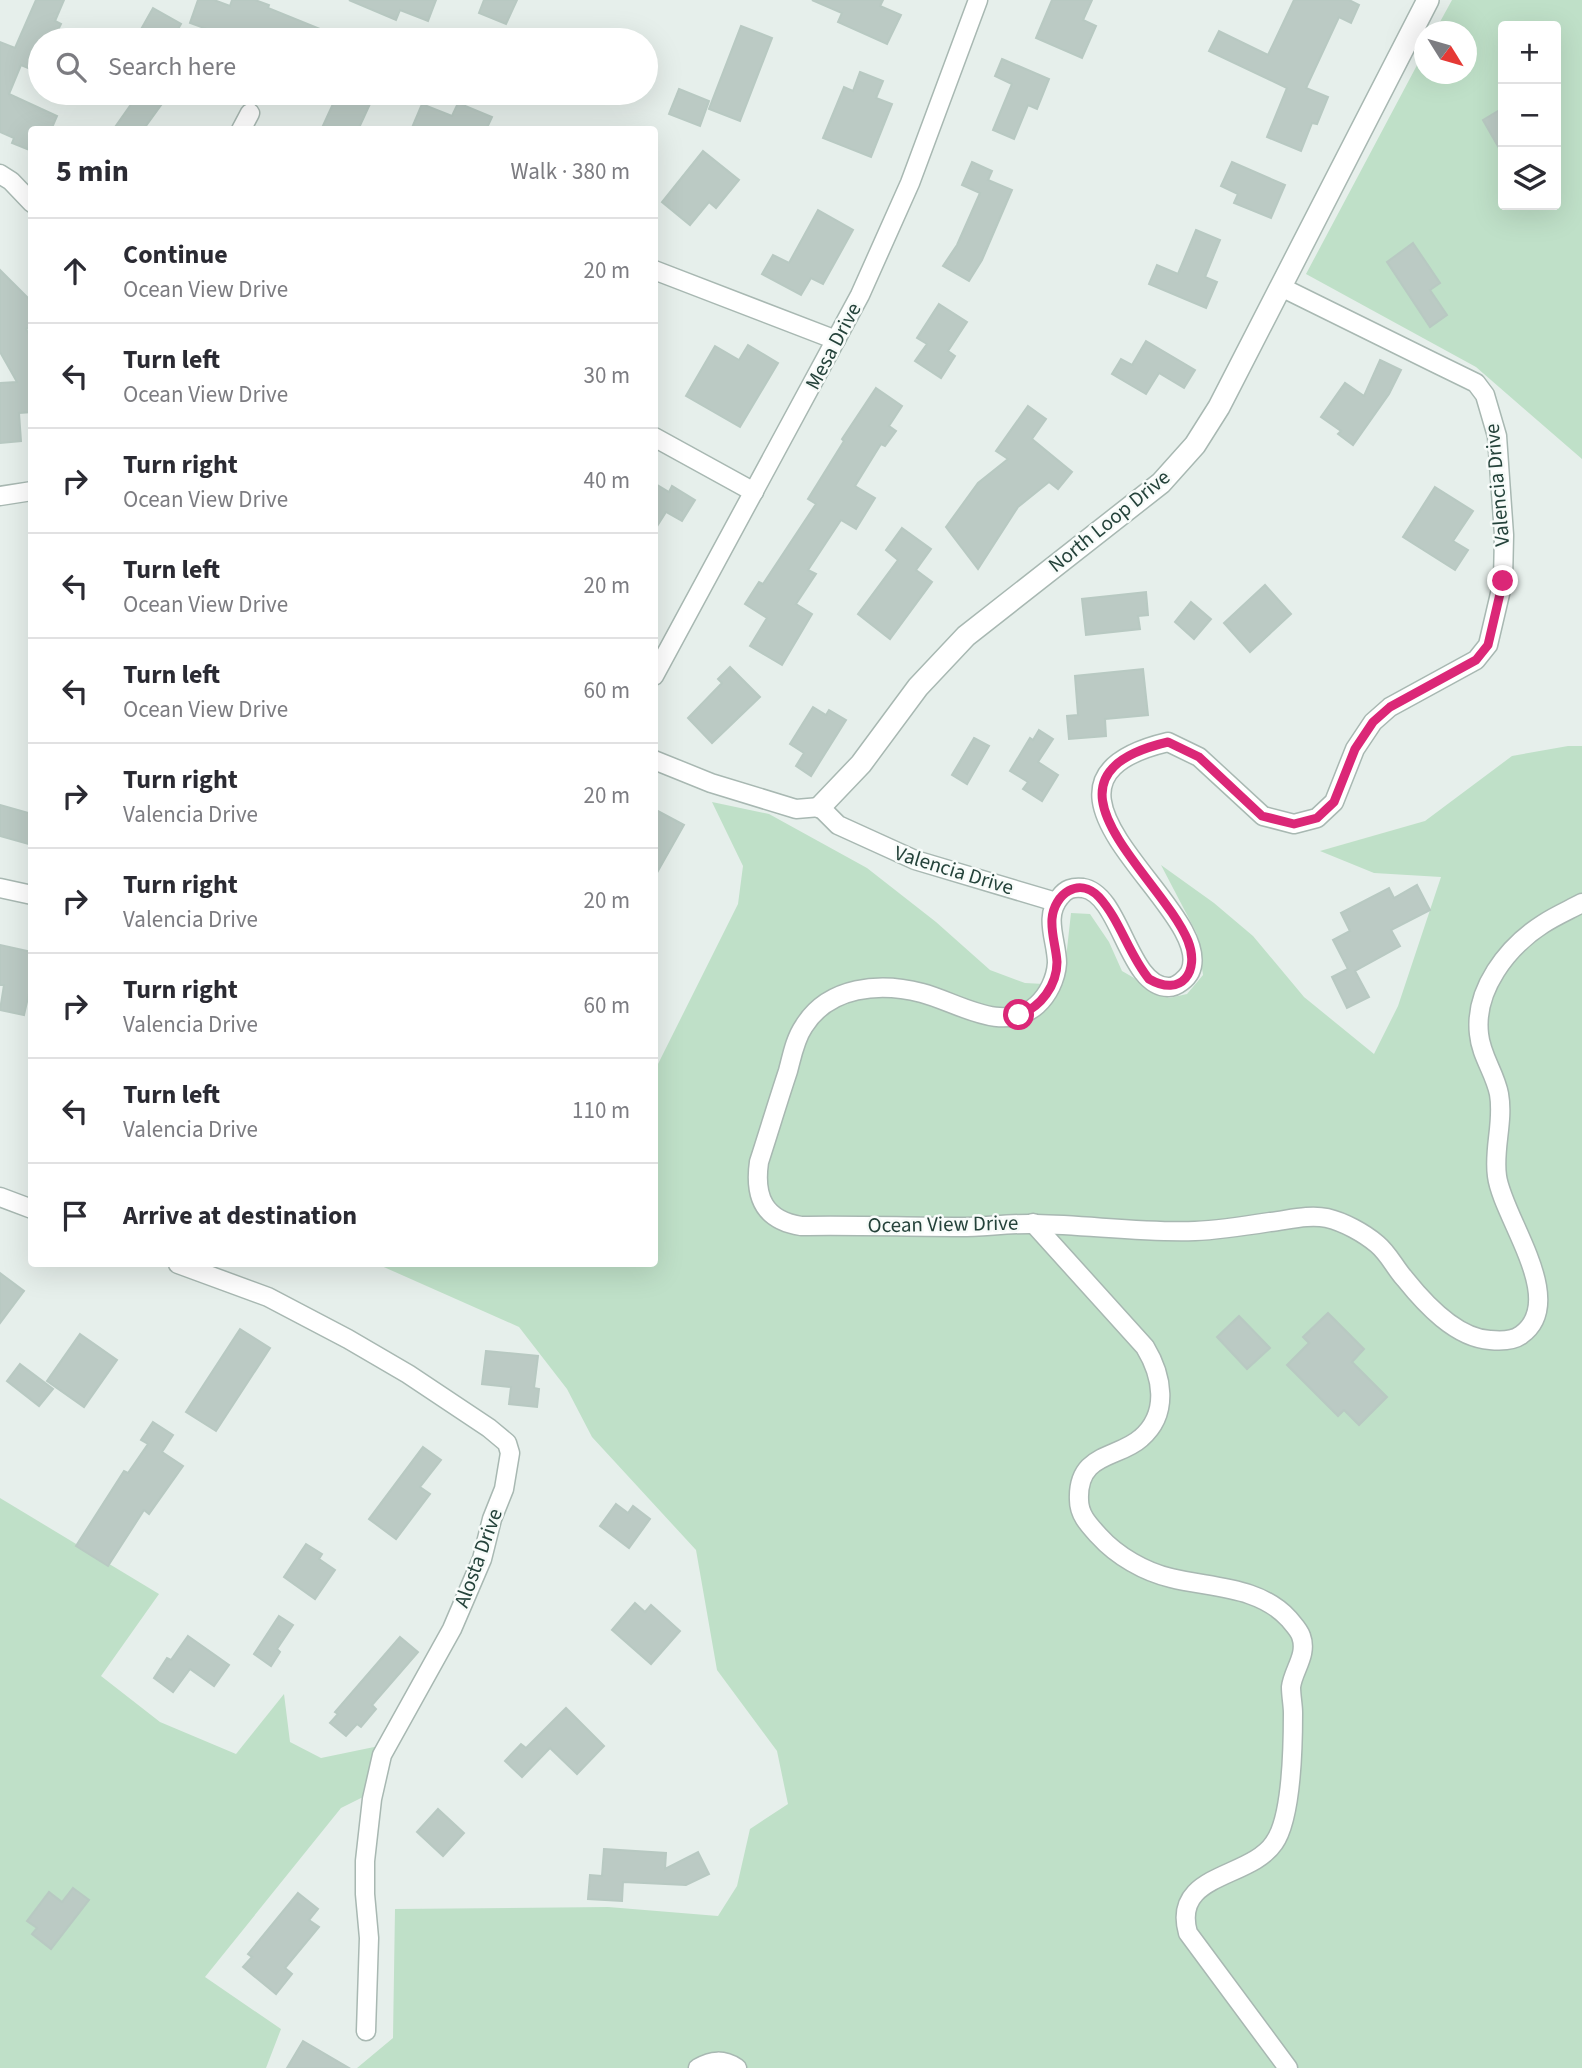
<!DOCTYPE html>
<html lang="en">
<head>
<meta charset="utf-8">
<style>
  :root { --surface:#fff; --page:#f2f2f3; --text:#2b2b33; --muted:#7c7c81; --line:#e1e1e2 }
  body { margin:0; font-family:"Source Sans 3",sans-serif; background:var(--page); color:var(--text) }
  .controls { position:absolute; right:21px; top:21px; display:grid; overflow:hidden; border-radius:7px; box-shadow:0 7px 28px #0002 }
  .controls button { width:63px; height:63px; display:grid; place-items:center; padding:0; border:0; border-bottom:2px solid var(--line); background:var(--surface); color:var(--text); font:35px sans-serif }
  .compass { position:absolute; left:1414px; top:21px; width:63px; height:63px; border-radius:50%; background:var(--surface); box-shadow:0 7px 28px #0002; rotate:127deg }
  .stop { position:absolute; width:21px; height:21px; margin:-16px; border:5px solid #db2777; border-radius:50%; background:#fff }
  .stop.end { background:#db2777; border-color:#fff; box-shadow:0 2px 7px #0008 }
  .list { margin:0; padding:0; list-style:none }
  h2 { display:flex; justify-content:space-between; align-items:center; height:91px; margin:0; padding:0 28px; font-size:30px }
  h2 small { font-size:23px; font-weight:400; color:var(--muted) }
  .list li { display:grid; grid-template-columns:46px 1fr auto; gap:21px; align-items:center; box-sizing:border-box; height:105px; padding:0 28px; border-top:2px solid var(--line) }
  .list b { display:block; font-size:26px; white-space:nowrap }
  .list p { margin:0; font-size:23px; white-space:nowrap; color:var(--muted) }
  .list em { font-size:23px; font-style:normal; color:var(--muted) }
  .icon { flex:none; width:38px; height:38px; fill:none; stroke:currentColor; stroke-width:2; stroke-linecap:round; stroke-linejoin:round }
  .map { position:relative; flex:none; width:1582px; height:2068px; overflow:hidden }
  .search { position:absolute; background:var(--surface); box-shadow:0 7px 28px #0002; left:28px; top:28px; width:630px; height:77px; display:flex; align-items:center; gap:18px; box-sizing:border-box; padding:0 24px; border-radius:38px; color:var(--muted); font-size:26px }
  .panel { position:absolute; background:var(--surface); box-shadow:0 7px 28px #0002; left:28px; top:126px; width:630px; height:1141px; border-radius:7px }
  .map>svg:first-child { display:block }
  .green { fill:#bfe0c8; fill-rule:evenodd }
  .building { fill:#bbcac4; stroke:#b8c9c2; stroke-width:2 }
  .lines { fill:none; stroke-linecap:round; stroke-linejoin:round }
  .minor-casing { stroke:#a8b8b2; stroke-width:21 }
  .tertiary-casing { stroke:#a8b8b2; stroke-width:24 }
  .minor { stroke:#fff; stroke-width:18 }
  .tertiary { stroke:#fff; stroke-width:21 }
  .route { stroke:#db2777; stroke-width:9 }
  .labels { text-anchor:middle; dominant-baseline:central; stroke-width:5; stroke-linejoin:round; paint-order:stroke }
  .street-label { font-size:21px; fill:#24423a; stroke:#f7fbf9 }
</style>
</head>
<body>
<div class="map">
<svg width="1582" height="2068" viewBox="0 0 1582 2068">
  <rect width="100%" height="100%" fill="#e6efeb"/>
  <g class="green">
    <path d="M1452,0H1582V459L1476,367L1306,274L1424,52V74H1466V32L1435,31ZM1503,26H1556V205H1503Z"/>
    <path d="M1568,746H1582V2068H357L393,2038L395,1909L608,1907L718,1916L737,1886L750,1829L788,1804L777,1751L717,1670L696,1550L592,1437L567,1389L519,1327L377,1264H654L655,1070L738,904L743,866L712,802L769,814L867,868L936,922L990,970L1025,983L1063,985L1071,913L1090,914L1109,942L1122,971L1169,998L1187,994L1203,975L1197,934L1161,865L1214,903L1253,936L1304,997L1374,1054L1398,1006L1441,877L1374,873L1320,851L1425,821L1512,756Z"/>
    <path d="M0,1498L159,1594L101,1676L160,1722L236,1754L284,1694L290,1742L321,1758L379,1746L363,1797L341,1808L205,1977L281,2029L266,2068H0Z"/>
  </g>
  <g class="building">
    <path d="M36,0H64L55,21L61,24L53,40H40V73L21,65L9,94L57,116L51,130H32V151L12,143L14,138L0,132V42L15,48Z"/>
    <path d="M198,0H214L230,6L232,0H255L269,5L268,8L347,40H237L190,23Z"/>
    <path d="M349,0H436L428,21L400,10L396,20Z"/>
    <path d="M484,0H517L506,24L479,13Z"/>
    <path d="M812,0H883L880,6L901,15L887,44L838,22L842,13Z"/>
    <path d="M1052,0H1092L1083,20L1096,26L1082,58L1036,38Z"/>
    <path d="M1294,0H1349L1359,5L1351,23L1339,17L1306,88L1328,97L1317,124L1312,123L1301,151L1267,137L1287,88L1209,51L1219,31L1268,55Z"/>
    <path d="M153,8L181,24L172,40H135Z"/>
    <path d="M741,26L772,38L740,121L709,109Z"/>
    <path d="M1002,59L1049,79L1037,109L1028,105L1014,139L993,130L1012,84L995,76Z"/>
    <path d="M860,72L883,81L876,98L892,104L871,157L823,138L844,87L853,91Z"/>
    <path d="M679,89L709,101L700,126L669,114Z"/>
    <path d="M139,93H152L164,101L143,130H113Z"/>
    <path d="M338,93H375L358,130H321Z"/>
    <path d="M458,103L492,117L486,130H411L422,104L452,116Z"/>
    <path d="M1503,108V155L1483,120Z"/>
    <path d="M703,151L739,180L716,208L709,202L690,225L662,202Z"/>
    <path d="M972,162L992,171L988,180L1012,190L982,260L969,281L943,266L957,245L980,193L962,185Z"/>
    <path d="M1232,162L1285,185L1271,218L1234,203L1238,194L1221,186Z"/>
    <path d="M818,210L853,230L823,284L811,278L801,295L762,274L773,255L789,263Z"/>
    <path d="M1196,230L1220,240L1205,277L1217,282L1206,308L1149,284L1157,265L1178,274Z"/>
    <path d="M1413,243L1440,283L1430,290L1447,315L1430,327L1387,262Z"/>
    <path d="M0,270L32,302V326L26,329L32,339V412L19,413L21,441L0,443V383L17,382L0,352Z"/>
    <path d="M939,304L967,322L948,351L955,356L941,378L915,361L927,344L917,338Z"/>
    <path d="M1146,341L1195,370L1184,388L1159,373L1146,394L1112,374L1121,359L1132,365Z"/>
    <path d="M748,345L778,363L740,427L686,396L715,346L739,360Z"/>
    <path d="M1380,360L1401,370L1389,394L1353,445L1338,434L1341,431L1321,417L1345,383L1364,396Z"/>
    <path d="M876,388L902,406L889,426L896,431L885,446L881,444L855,486L875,498L856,529L841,520L808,570L816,574L796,604L812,614L782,665L750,646L767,618L745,604L759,582L763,584L816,504L808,499L844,441L842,439Z"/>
    <path d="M1028,406L1046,419L1032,439L1072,472L1058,489L1049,482L1018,507L978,569L946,527L978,483L1008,459L996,451Z"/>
    <path d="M654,483L669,492L672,486L695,500L682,521L666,512L654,531Z"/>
    <path d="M1435,487L1473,511L1453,541L1468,550L1455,570L1403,537Z"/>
    <path d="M902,528L931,549L916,570L932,582L890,639L858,614L898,560L886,550Z"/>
    <path d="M1265,585L1291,614L1250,652L1224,623Z"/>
    <path d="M1146,592L1148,615L1138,616L1140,629L1086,635L1082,599Z"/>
    <path d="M1191,602L1211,619L1194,639L1175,622Z"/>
    <path d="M730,667L760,697L712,743L688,718L722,683L718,679Z"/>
    <path d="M1143,669L1148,715L1105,719L1106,736L1069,739L1067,716L1078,715L1075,676Z"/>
    <path d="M813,707L826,715L829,710L846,720L811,776L796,766L804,753L790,744Z"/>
    <path d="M1039,730L1053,739L1038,762L1058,775L1042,801L1023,789L1028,782L1010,771L1030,738L1033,740Z"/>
    <path d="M974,738L989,746L967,784L952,775Z"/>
    <path d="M0,805L32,814V845L0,836Z"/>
    <path d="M654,809L684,825L654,878Z"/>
    <path d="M1417,885L1430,910L1391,930L1400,946L1355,971L1369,997L1347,1008L1332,977L1348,969L1333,940L1350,931L1341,913L1389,888L1394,898Z"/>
    <path d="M0,945L32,952V980L24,1015L0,1010L4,985H0Z"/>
    <path d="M0,1273L24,1291L0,1323Z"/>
    <path d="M1328,1313L1364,1349L1352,1362L1387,1397L1359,1425L1344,1410L1338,1416L1287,1365L1309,1343L1303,1337Z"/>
    <path d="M1239,1316L1270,1348L1247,1369L1217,1337Z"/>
    <path d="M240,1329L270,1348L216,1431L186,1412Z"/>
    <path d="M80,1334L117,1360L84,1407L47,1381Z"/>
    <path d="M486,1351L538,1356L534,1388L539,1389L537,1407L509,1404L511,1387L482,1384Z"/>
    <path d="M20,1364L53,1389L39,1406L7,1381Z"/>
    <path d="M153,1422L173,1435L162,1452L183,1466L149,1514L144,1510L108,1566L76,1546L124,1471L128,1473L148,1444L141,1440Z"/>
    <path d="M423,1447L441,1460L420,1487L430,1494L396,1539L369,1519Z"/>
    <path d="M616,1504L628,1513L633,1506L650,1519L629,1548L600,1526Z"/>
    <path d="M306,1544L322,1554L319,1559L335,1570L315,1599L284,1577Z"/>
    <path d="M635,1603L645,1612L651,1605L680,1631L651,1664L612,1630Z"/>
    <path d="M279,1616L293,1625L277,1649L280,1652L271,1666L254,1654Z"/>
    <path d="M188,1636L229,1665L214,1686L190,1669L173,1692L154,1678L167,1658L171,1660Z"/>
    <path d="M400,1637L418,1652L372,1705L376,1709L361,1727L357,1724L346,1736L330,1723L338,1714L335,1712Z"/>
    <path d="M566,1708L604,1746L577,1774L550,1748L522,1777L505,1761L521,1744L526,1748Z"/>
    <path d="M438,1809L464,1833L443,1856L417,1832Z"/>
    <path d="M604,1849L666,1853L665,1869L698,1852L709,1874L686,1885L623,1882L622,1901L588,1899L590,1875L602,1876Z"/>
    <path d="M73,1888L89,1900L51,1949L32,1934L37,1928L27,1921L49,1892L62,1902Z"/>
    <path d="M298,1893L318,1909L309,1920L319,1927L285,1968L292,1974L276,1994L243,1967L252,1957L248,1954Z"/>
    <path d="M303,2041L349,2068H287Z"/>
  </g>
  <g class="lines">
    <defs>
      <g id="minor">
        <path d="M241,130L250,113"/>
        <path d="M0,174L11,181L32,203"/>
        <path d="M654,270L836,340"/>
        <path d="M1281,287L1433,362L1476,383L1485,395L1497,436L1504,535L1503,581L1488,645L1476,660L1390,707L1373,722L1355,749L1334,802L1317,818L1294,824L1263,816L1199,757L1168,742C994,783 1219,910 1190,972C1187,978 1177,987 1169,987C1128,988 1121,894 1083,888C1072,887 1066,889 1060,897C1043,917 1057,941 1057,963C1056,979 1048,995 1037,1005C1003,1035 957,1002 922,993C880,982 829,986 804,1026C795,1039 792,1056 788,1071C778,1101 769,1131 759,1162C754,1197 764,1220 801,1226C854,1225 907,1227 960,1227C985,1227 1011,1223 1036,1224C1089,1225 1142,1233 1195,1231C1220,1230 1245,1226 1270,1222C1288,1220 1309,1214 1327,1218C1344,1222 1364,1233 1377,1244C1389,1254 1395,1268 1405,1279C1425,1304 1456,1338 1490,1340C1500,1341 1513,1341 1521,1335C1569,1301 1502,1217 1497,1176C1493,1149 1504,1122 1499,1094C1495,1073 1481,1056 1479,1034C1474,990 1507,947 1543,924C1555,916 1569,910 1582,903"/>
        <path d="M654,437L754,492"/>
        <path d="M0,496L32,491"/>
        <path d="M654,676L860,295L910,183L978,0"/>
        <path d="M654,760L711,783L796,809L820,807L838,825L915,860L1056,902"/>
        <path d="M0,888L32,895"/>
        <path d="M0,1197L32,1209"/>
        <path d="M1033,1223L1145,1347C1162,1375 1170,1413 1141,1438C1118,1459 1077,1452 1079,1500C1079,1515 1089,1525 1099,1536C1117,1556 1145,1572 1171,1578C1211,1588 1259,1586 1289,1619C1293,1624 1299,1630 1301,1636C1308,1655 1293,1670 1291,1687C1291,1696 1293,1705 1293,1713C1293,1745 1292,1818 1274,1843C1250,1879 1171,1873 1188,1933L1288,2068"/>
        <path d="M178,1264L268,1297L348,1339L408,1374L489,1428L507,1443L510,1453L504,1489L492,1519L482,1559L452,1629L382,1755L372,1799L365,1861V1894L369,1938L366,2031"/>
        <path d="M698,2068C712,2060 723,2059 737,2068"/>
      </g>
      <path id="tertiary" d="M820,807L861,764L918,687L966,636L1161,483L1195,445L1219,407L1428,0"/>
    </defs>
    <use href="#minor" class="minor-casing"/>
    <use href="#tertiary" class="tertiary-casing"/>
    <use href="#minor" class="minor"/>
    <use href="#tertiary" class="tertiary"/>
  </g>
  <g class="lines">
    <path class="route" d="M1019,1015C1041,1007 1057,985 1057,962C1056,947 1051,934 1052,919C1054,894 1079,876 1099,897C1120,920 1129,955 1149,979C1182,998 1200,971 1188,941C1160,874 1022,776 1168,742L1199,757L1262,816L1294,824L1317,818L1334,802L1355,749L1373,722L1390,707L1476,660L1488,645L1503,581"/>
  </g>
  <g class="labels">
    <g class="street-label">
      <text transform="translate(833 346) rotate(-62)">Mesa Drive</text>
      <text transform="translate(1497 485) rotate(-95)">Valencia Drive</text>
      <text transform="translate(1109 521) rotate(-39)">North Loop Drive</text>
      <text transform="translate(954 870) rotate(17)">Valencia Drive</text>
      <text transform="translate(943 1224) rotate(-1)">Ocean View Drive</text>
      <text transform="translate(478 1558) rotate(-70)">Alosta Drive</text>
    </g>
  </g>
</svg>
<div class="controls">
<button>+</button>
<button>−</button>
<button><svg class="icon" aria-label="layers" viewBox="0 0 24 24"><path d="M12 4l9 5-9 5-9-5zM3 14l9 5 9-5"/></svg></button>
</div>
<svg class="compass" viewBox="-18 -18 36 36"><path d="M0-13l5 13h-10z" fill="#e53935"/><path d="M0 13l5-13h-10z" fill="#7c7c81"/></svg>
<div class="stop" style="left:1019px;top:1015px"></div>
<div class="stop end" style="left:1503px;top:581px"></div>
<div class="search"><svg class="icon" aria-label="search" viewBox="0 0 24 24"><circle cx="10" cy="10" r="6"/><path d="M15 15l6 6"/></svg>Search here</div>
<section class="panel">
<h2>5 min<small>Walk · 380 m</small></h2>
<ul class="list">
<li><svg class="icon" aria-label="ahead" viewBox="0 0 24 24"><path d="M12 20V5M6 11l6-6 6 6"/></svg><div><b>Continue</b><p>Ocean View Drive</p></div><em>20 m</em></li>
<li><svg class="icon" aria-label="left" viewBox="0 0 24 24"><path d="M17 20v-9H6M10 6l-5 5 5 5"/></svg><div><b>Turn left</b><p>Ocean View Drive</p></div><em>30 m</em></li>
<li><svg class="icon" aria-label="right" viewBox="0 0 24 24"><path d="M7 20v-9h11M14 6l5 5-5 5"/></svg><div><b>Turn right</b><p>Ocean View Drive</p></div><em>40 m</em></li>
<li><svg class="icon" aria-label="left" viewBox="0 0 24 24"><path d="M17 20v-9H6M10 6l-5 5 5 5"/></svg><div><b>Turn left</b><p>Ocean View Drive</p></div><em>20 m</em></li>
<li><svg class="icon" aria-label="left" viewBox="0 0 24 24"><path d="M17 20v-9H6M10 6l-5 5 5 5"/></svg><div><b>Turn left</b><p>Ocean View Drive</p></div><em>60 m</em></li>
<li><svg class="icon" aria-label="right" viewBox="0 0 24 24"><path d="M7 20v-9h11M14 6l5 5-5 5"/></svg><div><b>Turn right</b><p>Valencia Drive</p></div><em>20 m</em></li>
<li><svg class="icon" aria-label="right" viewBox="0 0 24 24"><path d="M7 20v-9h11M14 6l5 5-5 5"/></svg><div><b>Turn right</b><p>Valencia Drive</p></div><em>20 m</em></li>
<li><svg class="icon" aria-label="right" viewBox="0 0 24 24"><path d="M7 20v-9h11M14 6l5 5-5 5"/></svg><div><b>Turn right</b><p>Valencia Drive</p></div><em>60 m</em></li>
<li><svg class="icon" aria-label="left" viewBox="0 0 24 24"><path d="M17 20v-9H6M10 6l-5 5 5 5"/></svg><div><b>Turn left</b><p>Valencia Drive</p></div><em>110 m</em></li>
<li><svg class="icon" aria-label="arrive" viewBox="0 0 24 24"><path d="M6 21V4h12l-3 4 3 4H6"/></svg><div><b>Arrive at destination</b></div></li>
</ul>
</section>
</div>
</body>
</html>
